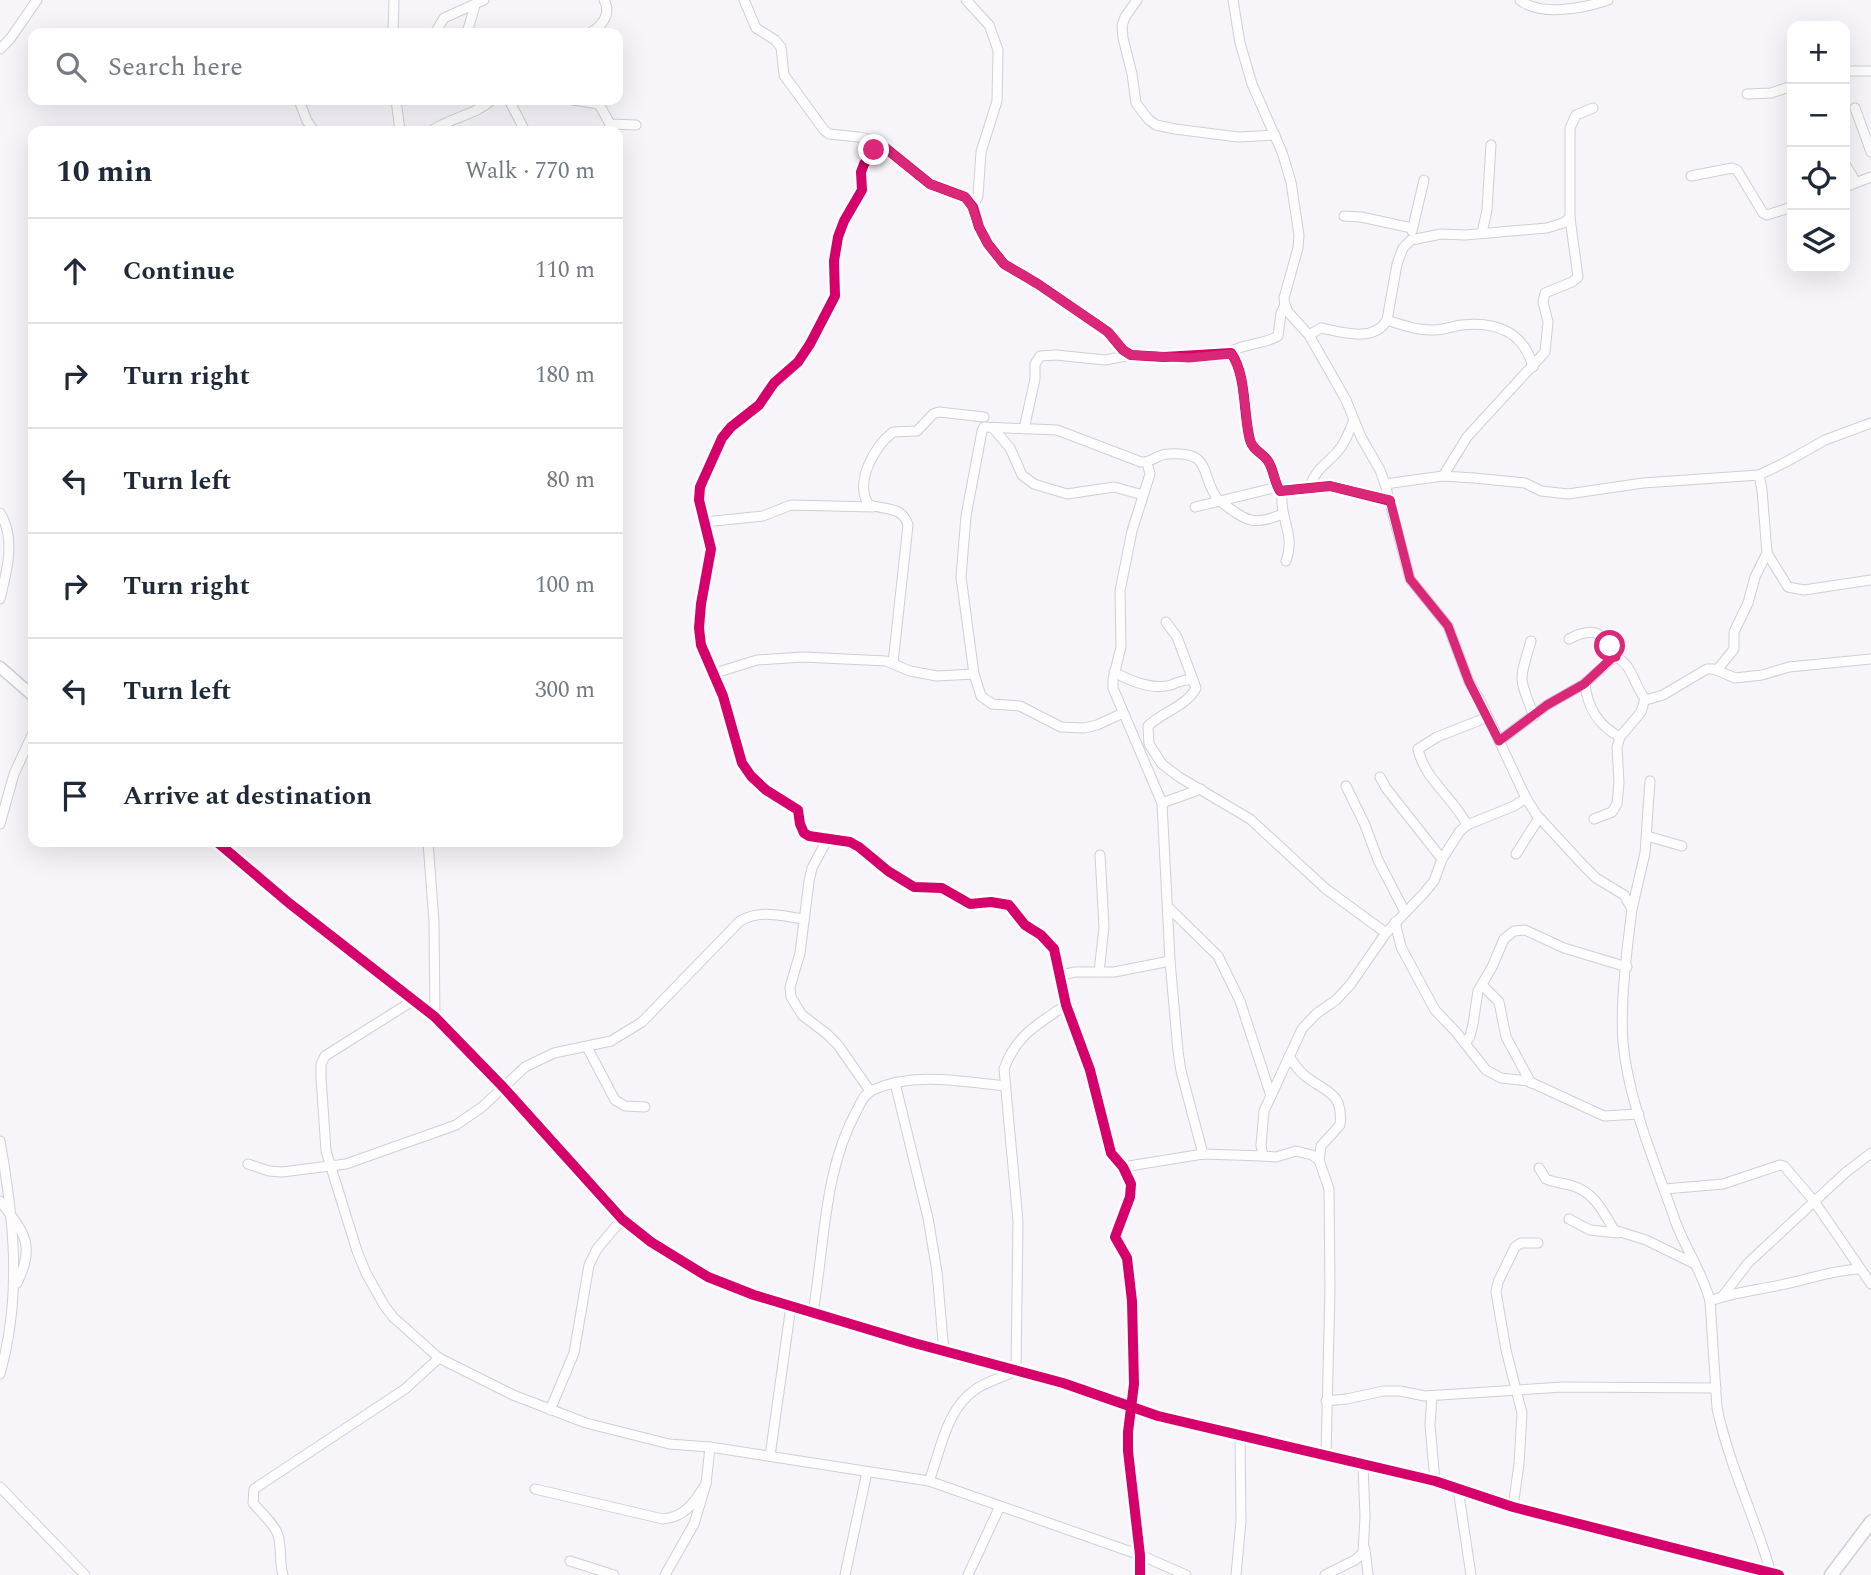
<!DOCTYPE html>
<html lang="en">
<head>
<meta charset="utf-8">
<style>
  :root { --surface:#fff; --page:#f2f2f3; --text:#1f2937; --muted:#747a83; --line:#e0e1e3 }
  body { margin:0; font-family:Spectral,serif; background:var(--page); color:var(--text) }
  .controls { position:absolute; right:21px; top:21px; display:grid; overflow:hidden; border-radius:14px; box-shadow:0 7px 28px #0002 }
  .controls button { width:63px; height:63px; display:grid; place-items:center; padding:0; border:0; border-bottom:2px solid var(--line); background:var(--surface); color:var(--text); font:35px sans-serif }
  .stop { position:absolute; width:21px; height:21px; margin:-16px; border:5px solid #db2777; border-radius:50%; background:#fff }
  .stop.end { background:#db2777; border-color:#fff; box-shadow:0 2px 7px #0008 }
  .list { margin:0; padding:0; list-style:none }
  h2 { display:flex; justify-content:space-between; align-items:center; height:91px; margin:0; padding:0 28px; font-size:30px }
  h2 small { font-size:23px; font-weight:400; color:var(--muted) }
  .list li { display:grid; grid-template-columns:46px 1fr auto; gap:21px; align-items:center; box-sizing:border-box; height:105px; padding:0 28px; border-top:2px solid var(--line) }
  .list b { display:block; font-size:26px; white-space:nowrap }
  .list em { font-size:23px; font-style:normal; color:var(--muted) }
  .icon { flex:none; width:38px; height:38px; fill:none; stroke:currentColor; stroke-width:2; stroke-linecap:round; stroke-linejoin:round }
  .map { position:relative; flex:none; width:1871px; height:1575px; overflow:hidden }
  .search { position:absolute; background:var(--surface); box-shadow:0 7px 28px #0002; left:28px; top:28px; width:595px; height:77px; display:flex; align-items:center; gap:18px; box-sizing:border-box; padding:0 24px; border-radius:14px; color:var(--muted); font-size:26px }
  .panel { position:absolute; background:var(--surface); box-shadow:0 7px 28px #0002; left:28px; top:126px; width:595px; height:721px; border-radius:14px }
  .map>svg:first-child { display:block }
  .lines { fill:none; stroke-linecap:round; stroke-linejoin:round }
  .minor-casing { stroke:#d1ced5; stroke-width:11 }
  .tertiary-casing { stroke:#d1ced5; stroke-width:13 }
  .secondary-casing { stroke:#d1ced5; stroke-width:15 }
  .minor { stroke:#fefdfe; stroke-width:9 }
  .tertiary { stroke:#fefdfe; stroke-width:10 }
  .secondary { stroke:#fefdfe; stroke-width:12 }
  .cycleway-casing { stroke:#fff; stroke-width:15 }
  .cycleway { stroke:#d6006c; stroke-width:10 }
  .route { stroke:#db2777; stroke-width:9 }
</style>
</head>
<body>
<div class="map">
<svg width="1871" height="1575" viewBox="0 0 1871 1575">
  <rect width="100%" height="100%" fill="#f7f4fa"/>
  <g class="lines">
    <defs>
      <g id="minor">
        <path d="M744,0L756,28L775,40L781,47L784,75L824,130L829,134L859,137L872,140L883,146"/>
        <path d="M966,0L989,25L998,50L997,101L981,152L978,196L973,207"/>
        <path d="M1137,0L1125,17L1122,26L1123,38L1132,74L1136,103L1148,119L1156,125L1175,129L1238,137L1275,135"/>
        <path d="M1233,0L1240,43L1252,84L1282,152L1291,182L1299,235L1298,248L1284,298L1285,305L1288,312L1309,335L1346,400L1361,437L1380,470L1385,484L1410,579L1448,626L1469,682L1480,700L1526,798L1536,814L1583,865L1596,878L1624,895L1632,909C1627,949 1620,1002 1623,1043C1629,1104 1656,1165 1676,1223C1686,1250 1703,1273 1710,1301L1717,1408C1729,1465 1755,1517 1771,1573"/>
        <path d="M1520,0C1540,17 1585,8 1608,0"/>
        <path d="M393,33L394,0"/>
        <path d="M435,33L444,18L484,0"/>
        <path d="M467,33L475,5"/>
        <path d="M590,33C602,26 612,14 604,0"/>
        <path d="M0,49L10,39L37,0"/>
        <path d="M1845,71H1871"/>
        <path d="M1747,94L1771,93L1792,86"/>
        <path d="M299,100L307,121L314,131"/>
        <path d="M396,100L400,131"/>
        <path d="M509,100L525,131"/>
        <path d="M573,100L599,104L610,124L636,125"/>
        <path d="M1855,108L1871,152"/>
        <path d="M431,131C450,118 475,115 492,100"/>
        <path d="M1845,164L1856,182"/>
        <path d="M1691,176L1732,168L1737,170L1763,213L1767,215L1792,207"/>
        <path d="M1845,187L1871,177"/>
        <path d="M1344,216L1361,217L1412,228"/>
        <path d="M1412,231L1424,180"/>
        <path d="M1482,233L1487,210L1491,145"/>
        <path d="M1387,320C1402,325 1419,331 1435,330C1444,330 1453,326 1462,325C1496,321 1524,332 1533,367"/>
        <path d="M1309,335L1321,328C1341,332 1374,343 1387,320L1397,264L1403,248L1411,240L1441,234L1465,235L1547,228L1563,223L1570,218"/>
        <path d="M1228,353C1244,343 1263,345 1278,336L1281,313L1285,305"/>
        <path d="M993,428L1010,448L1022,475L1034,484L1067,494L1114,487L1143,495"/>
        <path d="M1024,429L1035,379V364L1040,356L1056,355L1105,360L1131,355"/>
        <path d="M1147,463L1150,474L1132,531L1120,591L1121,647L1113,679V688L1162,803L1170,961L1178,1051L1181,1071L1203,1154"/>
        <path d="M1759,475L1762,490L1767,553L1788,587L1804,590L1871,580"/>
        <path d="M1443,476L1467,437L1545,352L1548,322L1543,302L1545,293L1572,282L1578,277L1570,218V128L1576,115L1593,108"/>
        <path d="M1385,484L1443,476L1474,478L1525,483L1541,491L1568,494L1643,483L1759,475L1786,462L1825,440L1871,423"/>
        <path d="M1310,486C1317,467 1326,465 1338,451C1346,442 1349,431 1354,420"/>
        <path d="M1282,492C1279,519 1296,534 1286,561"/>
        <path d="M1221,502C1245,520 1253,527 1282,514"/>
        <path d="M1195,507L1278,487"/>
        <path d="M0,513C16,538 7,571 0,599"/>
        <path d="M705,522L763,516L791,505L873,507"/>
        <path d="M1166,622L1177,637L1196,688C1187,706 1162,712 1148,726L1149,744L1162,764L1179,777L1250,819L1326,889L1386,933"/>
        <path d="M1569,639C1596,625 1602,633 1616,657"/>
        <path d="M1531,641C1519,682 1518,675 1534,716"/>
        <path d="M893,663L908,525C902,505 884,511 868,504C855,481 874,447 893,432L917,431L933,414L939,412L984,417"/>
        <path d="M1717,670L1734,649V632L1748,603L1755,577L1767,553"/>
        <path d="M1114,672C1130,681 1153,690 1171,685C1179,682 1184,679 1193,680"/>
        <path d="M712,674L757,660L803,657L886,661L910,671L937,676L974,674"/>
        <path d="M1585,683C1587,707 1599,726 1620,737"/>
        <path d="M1123,713L1097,725L1084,728L1061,727L1020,706L992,704L981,696L974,674L961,577L966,516L982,431L984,427L1057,430L1141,462C1152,463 1157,454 1168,454C1215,451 1198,475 1219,501"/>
        <path d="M1499,741L1547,705L1584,684L1614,657C1632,661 1634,687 1646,700L1663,695L1707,669H1714L1735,678L1762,675L1789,667L1871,659"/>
        <path d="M1380,777L1386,788L1442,859"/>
        <path d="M1346,786L1365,825L1378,860L1405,912"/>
        <path d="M1162,803L1201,789"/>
        <path d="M1594,819L1612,812L1617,804L1619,782L1617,747L1620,737L1641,712L1645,699"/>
        <path d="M0,824L14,774L33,733"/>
        <path d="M1467,825C1454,798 1424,779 1418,749L1437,737L1488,717"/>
        <path d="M1647,836L1682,846"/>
        <path d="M828,838L812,868L809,881L800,953L790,987L791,997L802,1015L827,1034L838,1045L870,1091"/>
        <path d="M428,842L434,922L435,1017"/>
        <path d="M1516,854L1539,818"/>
        <path d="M1168,907L1218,956L1240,1001L1271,1096"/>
        <path d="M1632,909L1645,853L1650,781"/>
        <path d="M1395,922L1401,947L1435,1010L1456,1032L1486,1070L1501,1078L1528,1081L1604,1116L1639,1114"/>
        <path d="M1099,972L1104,927L1100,855"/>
        <path d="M1061,975L1075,972H1114L1170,961"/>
        <path d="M1482,985L1499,1002L1506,1037L1531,1083"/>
        <path d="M414,1000L325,1056L321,1064V1077L326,1151L357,1251L366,1273L384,1305L393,1317L439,1358L513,1395L586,1423L669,1444L710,1447L929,1481L1140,1555L1186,1575"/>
        <path d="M1465,1044L1470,1036L1473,1024L1478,991L1492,967L1504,939L1514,931L1525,930L1564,948L1627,967"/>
        <path d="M587,1047L615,1100L625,1106L645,1107"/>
        <path d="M1289,1057C1294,1063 1298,1070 1304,1075C1324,1092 1344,1091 1340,1125L1321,1146L1319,1160"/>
        <path d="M895,1083L928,1218L937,1272L944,1352"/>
        <path d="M0,1141C14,1219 22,1297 0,1374"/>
        <path d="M248,1164L269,1171L282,1172L346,1164L456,1125L482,1107L525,1067L554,1053L611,1041L642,1022L740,921C761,909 781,916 804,919"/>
        <path d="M1123,1167L1203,1154L1263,1156"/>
        <path d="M1539,1168L1546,1179C1555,1183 1564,1183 1573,1186C1594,1192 1604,1213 1614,1230L1646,1240L1695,1264"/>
        <path d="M1665,1189L1723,1184L1780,1165L1784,1166L1814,1201L1871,1284"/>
        <path d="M0,1201C24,1232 36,1245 17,1283"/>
        <path d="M1569,1219L1590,1230L1618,1233"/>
        <path d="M1722,1297L1748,1263L1845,1173L1871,1153"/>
        <path d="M1710,1301C1734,1292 1759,1290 1785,1284C1810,1279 1833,1270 1860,1269"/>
        <path d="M813,1312C825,1244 823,1172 857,1110C861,1102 865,1093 873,1090C914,1071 964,1082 1006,1086"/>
        <path d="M1432,1396L1430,1425L1435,1481"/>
        <path d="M1326,1401L1347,1399L1383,1391H1400L1425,1396L1563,1387L1716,1388"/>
        <path d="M550,1410L574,1353L589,1265L597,1249L622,1219"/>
        <path d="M1326,1455L1330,1288L1329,1189L1319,1160L1312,1155L1296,1151L1276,1157L1263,1156L1261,1145L1264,1111L1302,1029L1316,1014L1336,1000L1350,985L1386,933L1425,892L1434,881L1442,859L1460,831L1467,825L1514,806L1526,798"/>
        <path d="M770,1456L791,1306"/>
        <path d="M929,1481C941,1450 946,1409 976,1389C988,1381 1003,1377 1016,1371L1018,1221L1004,1069C1016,1035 1038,1024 1066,1005"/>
        <path d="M0,1487L85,1575"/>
        <path d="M535,1489L663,1519C686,1517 694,1502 706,1484"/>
        <path d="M1458,1489L1471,1575"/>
        <path d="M1513,1507L1519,1464L1522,1413L1506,1350L1496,1292L1498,1282L1515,1247L1521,1243H1538"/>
        <path d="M1365,1549L1368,1575"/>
        <path d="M570,1561L614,1575"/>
        <path d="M283,1575C279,1562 282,1548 278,1535C274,1523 261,1513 253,1503L254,1489L405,1389L439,1358"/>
        <path d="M665,1575L694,1524L706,1484L710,1447"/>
        <path d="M845,1575L867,1472"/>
        <path d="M968,1575L1000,1506"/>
        <path d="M1140,1575V1555L1128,1451V1432L1134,1384L1132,1301L1127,1258L1115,1237L1130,1197L1131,1184L1123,1167L1111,1153L1090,1070L1066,1005L1054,949L1041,935L1025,925L1009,905L991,902L970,904L942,888L914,887L888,871L859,847L850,842L809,836L804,833L800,824L798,810L766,790L751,776L742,763L723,696L701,645L699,628L701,604L711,549L699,500L700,487L722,438L731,427L759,405L774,383L798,362L810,344L835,296L834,261L838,237L844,221L862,190L861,172L864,164L874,150L883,146L930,184L965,197L973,207L979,227L988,244L1004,264L1038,284L1108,332L1123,350L1131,355L1164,357L1231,353C1247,375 1243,415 1250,440C1253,451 1262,452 1268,461C1274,470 1274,482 1280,491L1330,486L1390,501"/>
        <path d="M1236,1575L1241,1521L1240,1436"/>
        <path d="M1325,1575L1355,1560L1363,1553L1365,1517L1363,1465"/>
      </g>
      <g id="tertiary">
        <path d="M0,667L33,696"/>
        <path d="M217,842L289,903L435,1017L503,1087L622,1219L651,1242L708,1277L754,1295L914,1343L1063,1383L1158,1416L1435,1481L1513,1507L1779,1575"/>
      </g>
      <path id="secondary" d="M1831,1575L1871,1522"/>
    </defs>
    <use href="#minor" class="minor-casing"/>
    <use href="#tertiary" class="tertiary-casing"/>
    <use href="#secondary" class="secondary-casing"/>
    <use href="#minor" class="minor"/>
    <use href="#tertiary" class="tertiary"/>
    <use href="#secondary" class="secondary"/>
    <defs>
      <g id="cycleway">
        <path d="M217,842L289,903L435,1017L503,1087L622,1219L651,1242L708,1277L754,1295L914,1343L1063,1383L1158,1416L1435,1481L1513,1507L1779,1575"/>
        <path d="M1140,1575V1555L1128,1451V1432L1134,1384L1132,1301L1127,1258L1115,1237L1130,1197L1131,1184L1123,1167L1111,1153L1090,1070L1066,1005L1054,949L1041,935L1025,925L1009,905L991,902L970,904L942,888L914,887L888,871L859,847L850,842L809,836L804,833L800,824L798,810L766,790L751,776L742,763L723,696L701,645L699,628L701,604L711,549L699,500L700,487L722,438L731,427L759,405L774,383L798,362L810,344L835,296L834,261L838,237L844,221L862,190L861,172L864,164L874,150L883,146L930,184L965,197L973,207L979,227L988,244L1004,264L1038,284L1108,332L1123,350L1131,355L1164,357L1231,353C1247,375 1243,415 1250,440C1253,451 1262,452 1268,461C1274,470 1274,482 1280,491L1330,486L1390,501"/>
      </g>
    </defs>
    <use href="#cycleway" class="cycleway-casing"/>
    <use href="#cycleway" class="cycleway"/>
  </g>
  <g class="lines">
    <path class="route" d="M874,150L883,146L930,184L965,197L972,207L979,227L988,244L1004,264L1038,284L1108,332L1123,350L1130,355L1189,358L1231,354C1247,375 1243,415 1250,440C1253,451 1262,453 1268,461C1274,470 1274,482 1280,491L1330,486L1390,500L1410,579L1448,626L1469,682L1499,741L1547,705L1584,684L1612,658L1616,657L1610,646"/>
  </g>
</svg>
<div class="controls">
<button>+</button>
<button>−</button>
<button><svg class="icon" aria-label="locate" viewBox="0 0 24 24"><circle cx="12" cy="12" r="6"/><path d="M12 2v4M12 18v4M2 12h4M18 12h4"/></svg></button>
<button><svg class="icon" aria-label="layers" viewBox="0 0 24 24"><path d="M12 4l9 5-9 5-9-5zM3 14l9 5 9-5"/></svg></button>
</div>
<div class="stop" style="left:1610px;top:646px"></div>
<div class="stop end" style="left:874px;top:150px"></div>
<div class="search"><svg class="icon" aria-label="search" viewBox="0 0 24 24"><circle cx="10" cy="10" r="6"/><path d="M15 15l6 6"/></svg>Search here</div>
<section class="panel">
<h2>10 min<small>Walk · 770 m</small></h2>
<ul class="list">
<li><svg class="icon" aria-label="ahead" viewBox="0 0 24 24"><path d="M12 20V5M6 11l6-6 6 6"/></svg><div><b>Continue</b></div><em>110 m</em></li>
<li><svg class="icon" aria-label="right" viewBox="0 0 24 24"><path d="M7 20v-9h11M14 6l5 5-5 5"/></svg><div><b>Turn right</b></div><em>180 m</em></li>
<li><svg class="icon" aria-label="left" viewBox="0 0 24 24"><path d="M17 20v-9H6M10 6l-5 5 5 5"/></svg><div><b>Turn left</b></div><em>80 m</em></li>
<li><svg class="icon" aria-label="right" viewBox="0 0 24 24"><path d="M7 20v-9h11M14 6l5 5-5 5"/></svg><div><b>Turn right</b></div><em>100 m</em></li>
<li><svg class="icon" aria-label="left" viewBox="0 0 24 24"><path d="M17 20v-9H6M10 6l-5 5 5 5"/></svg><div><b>Turn left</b></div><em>300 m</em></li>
<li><svg class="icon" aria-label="arrive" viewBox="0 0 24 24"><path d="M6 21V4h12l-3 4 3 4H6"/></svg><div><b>Arrive at destination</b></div></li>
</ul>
</section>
</div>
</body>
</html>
